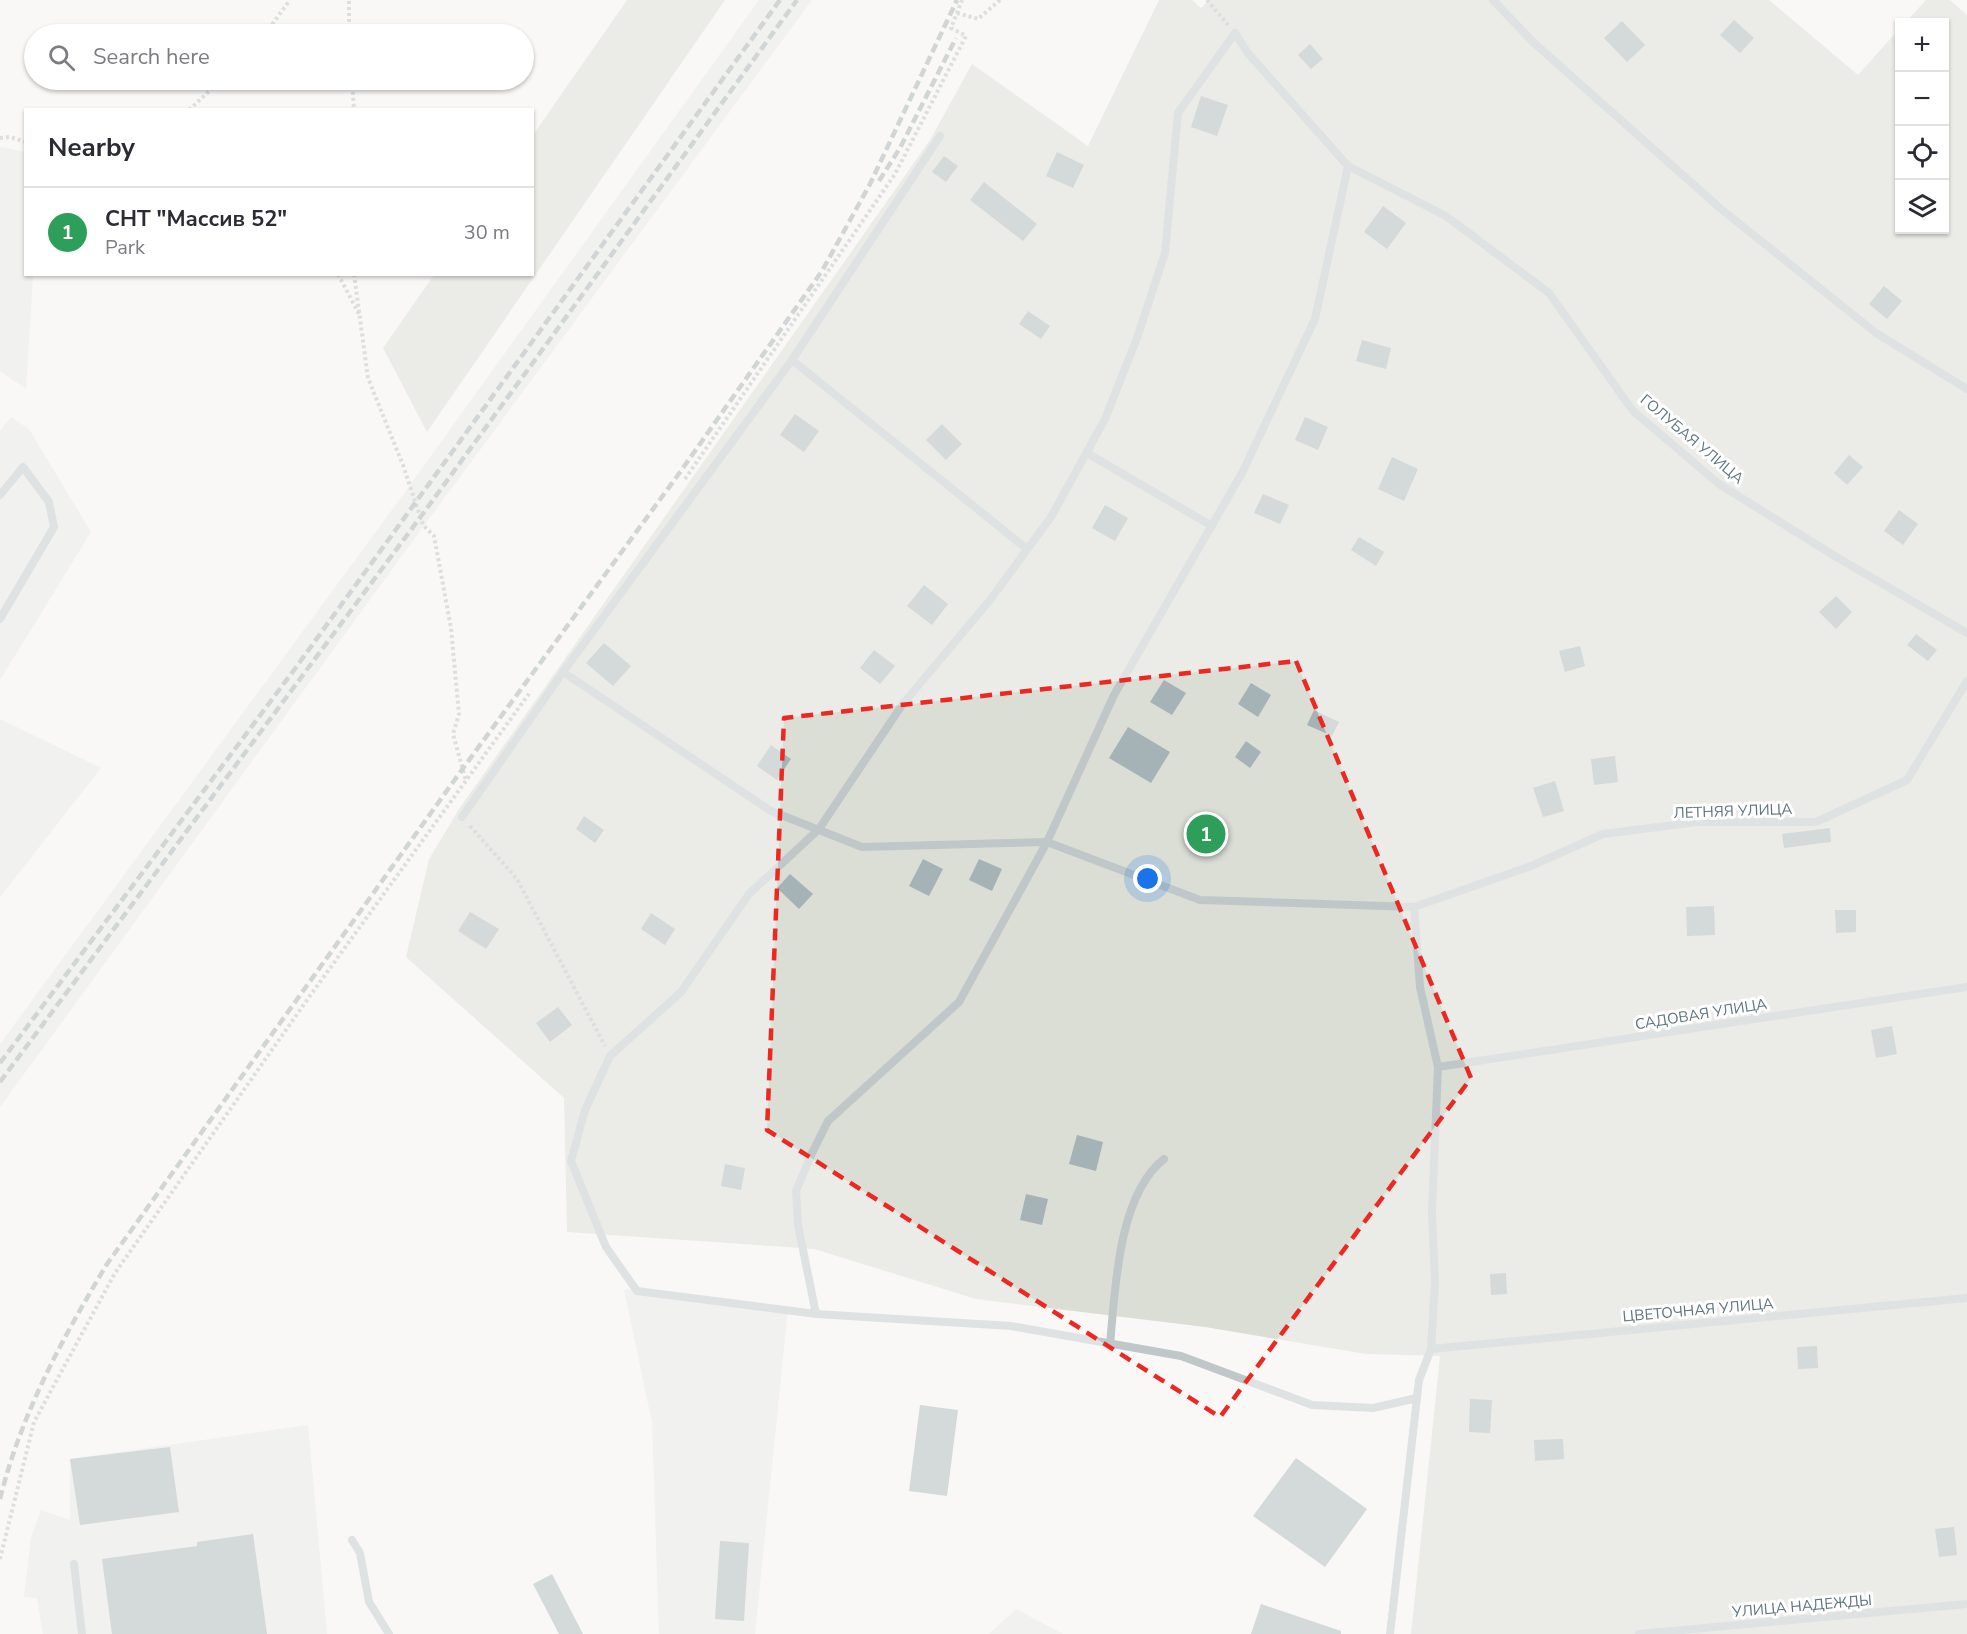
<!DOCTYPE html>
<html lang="en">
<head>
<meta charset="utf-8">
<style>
  :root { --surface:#fff; --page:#f2f2f3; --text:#2b2b33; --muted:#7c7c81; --line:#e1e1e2; --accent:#db2777 }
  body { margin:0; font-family:"Nunito Sans",sans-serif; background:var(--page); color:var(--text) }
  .controls { position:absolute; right:18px; top:18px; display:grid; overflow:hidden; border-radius:0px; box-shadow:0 2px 4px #0004 }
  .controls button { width:54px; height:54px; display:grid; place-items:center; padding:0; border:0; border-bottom:2px solid var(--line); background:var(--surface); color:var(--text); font:30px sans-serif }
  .you { position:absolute; left:1148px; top:879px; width:21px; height:21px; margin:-15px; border:4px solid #fff; border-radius:50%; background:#1a73e8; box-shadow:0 0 0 9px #1a73e833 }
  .badge { display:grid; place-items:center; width:39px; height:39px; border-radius:50%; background:var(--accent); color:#fff; font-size:20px; font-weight:700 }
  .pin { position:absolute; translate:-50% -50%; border:3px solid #fff; box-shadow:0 2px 6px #0006 }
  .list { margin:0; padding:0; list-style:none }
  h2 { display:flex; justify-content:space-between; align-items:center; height:78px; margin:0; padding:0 24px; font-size:26px }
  h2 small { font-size:20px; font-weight:400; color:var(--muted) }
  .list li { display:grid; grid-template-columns:39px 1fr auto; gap:18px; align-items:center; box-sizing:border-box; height:90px; padding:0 24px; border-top:2px solid var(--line) }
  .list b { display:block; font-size:22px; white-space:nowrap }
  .list p { margin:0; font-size:20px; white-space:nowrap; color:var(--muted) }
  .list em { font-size:20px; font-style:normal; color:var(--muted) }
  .icon { flex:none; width:33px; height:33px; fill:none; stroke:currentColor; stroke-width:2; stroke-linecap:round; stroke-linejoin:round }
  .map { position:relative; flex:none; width:1967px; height:1634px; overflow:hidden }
  .search { position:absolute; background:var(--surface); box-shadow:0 2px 4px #0004; left:24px; top:24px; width:510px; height:66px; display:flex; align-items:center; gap:15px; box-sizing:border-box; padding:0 21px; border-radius:33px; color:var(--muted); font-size:22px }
  .panel { position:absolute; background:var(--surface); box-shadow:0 2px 4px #0004; left:24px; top:108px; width:510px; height:168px; border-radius:0px }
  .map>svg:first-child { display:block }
  .built { fill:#e7e8e7 }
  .green { fill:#daded5 }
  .building { fill:#a6b3b6 }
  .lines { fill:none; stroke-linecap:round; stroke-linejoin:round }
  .path { stroke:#babfc1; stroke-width:4; stroke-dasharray:3 3; stroke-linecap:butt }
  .service { stroke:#bfc7c9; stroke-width:8 }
  .rail { stroke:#9faaae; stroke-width:4.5; stroke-dasharray:9 4.5; stroke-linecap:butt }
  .marked { fill:none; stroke:#ed2822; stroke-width:4.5; stroke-dasharray:12 8; stroke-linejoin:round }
  .labels { text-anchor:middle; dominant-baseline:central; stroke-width:6; stroke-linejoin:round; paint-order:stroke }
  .street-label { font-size:15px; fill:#5e767d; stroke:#fff }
</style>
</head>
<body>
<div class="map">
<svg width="1967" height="1634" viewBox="0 0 1967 1634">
  <rect width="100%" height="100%" fill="#f9f8f6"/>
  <g class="built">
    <path d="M759,0H812L409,546L0,1107V1044L405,492Z"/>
    <path d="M2,147L25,152L26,274L33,275L26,389L0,371V148Z"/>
    <path d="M11,417L29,429L91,532L0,680V431Z"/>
    <path d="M0,719L101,768L0,897Z"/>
    <path d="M624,1289L788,1308L755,1634H659L652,1423Z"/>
    <path d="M308,1425L327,1634H43L37,1598L24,1597L31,1537L41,1510L70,1520V1459Z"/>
    <path d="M1016,1609L1063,1634H989Z"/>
  </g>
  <g class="green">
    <path d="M627,0H725L427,432L383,348L434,275L532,274L533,135Z"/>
    <path d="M1159,0H1192L1201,8L1209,0H1769L1858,75L1899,29L1900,230H1944V22H1906L1926,0H1950L1967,15V1634H1411L1440,1356L1366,1354L1205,1327L976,1299L814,1249L567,1232L564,1098L406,957L429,859L459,809L930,140L972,64L1088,146Z"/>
  </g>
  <g class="building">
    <path d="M1734,20L1754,38L1740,53L1720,35Z"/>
    <path d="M1622,21L1645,45L1627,62L1604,38Z"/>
    <path d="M1310,44L1323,59L1311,69L1298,55Z"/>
    <path d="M1201,96L1228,105L1217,136L1191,127Z"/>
    <path d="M1057,152L1084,165L1073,188L1046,176Z"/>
    <path d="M944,156L958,166L946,182L932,172Z"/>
    <path d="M984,182L1037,224L1023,241L970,200Z"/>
    <path d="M1383,206L1406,223L1387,249L1364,232Z"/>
    <path d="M1884,286L1902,301L1887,319L1869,304Z"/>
    <path d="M1028,311L1050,326L1041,339L1019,324Z"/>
    <path d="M1362,340L1391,348L1386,369L1356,361Z"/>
    <path d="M795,414L819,431L804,452L780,435Z"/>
    <path d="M1305,417L1328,427L1318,450L1295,440Z"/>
    <path d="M942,424L962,444L946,460L926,440Z"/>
    <path d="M1849,455L1863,467L1847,485L1834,473Z"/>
    <path d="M1392,457L1418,469L1404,501L1378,489Z"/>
    <path d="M1263,494L1289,505L1280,524L1254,513Z"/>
    <path d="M1105,505L1128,518L1115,541L1092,528Z"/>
    <path d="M1899,510L1918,524L1903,545L1884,531Z"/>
    <path d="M1359,537L1384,552L1376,566L1351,550Z"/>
    <path d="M924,585L948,604L932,625L907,606Z"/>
    <path d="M1836,596L1852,612L1836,629L1819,612Z"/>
    <path d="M1916,634L1937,650L1928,661L1907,645Z"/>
    <path d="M604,643L631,666L613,686L586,663Z"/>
    <path d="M1580,646L1585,666L1565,672L1559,651Z"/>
    <path d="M874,650L895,666L880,684L860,668Z"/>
    <path d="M1164,680L1186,693L1172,715L1150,702Z"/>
    <path d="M1251,683L1271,695L1258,717L1238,704Z"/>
    <path d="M1314,710L1339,722L1332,736L1307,725Z"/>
    <path d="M1128,727L1170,752L1151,783L1109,758Z"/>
    <path d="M1246,741L1261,752L1250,768L1235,757Z"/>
    <path d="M771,745L791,759L777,780L757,766Z"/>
    <path d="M1615,756L1618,782L1594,785L1591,759Z"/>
    <path d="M1555,781L1564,811L1543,817L1533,788Z"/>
    <path d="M584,816L604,830L595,843L576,829Z"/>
    <path d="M1830,828L1831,842L1784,848L1782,834Z"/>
    <path d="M923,859L943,869L929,896L909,886Z"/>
    <path d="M979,859L1002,869L992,891L969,880Z"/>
    <path d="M790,874L813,894L799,909L777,888Z"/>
    <path d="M1714,906L1715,935L1687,936L1686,907Z"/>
    <path d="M1835,910H1856V932L1836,933Z"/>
    <path d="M470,912L499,929L486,949L458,931Z"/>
    <path d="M651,913L675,929L665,945L641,929Z"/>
    <path d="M558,1007L572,1025L550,1042L536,1023Z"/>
    <path d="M1892,1026L1897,1054L1876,1058L1871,1030Z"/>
    <path d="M1077,1135L1103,1142L1096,1171L1069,1164Z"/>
    <path d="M725,1164L745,1168L741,1190L721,1186Z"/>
    <path d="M1026,1194L1048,1199L1042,1225L1020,1220Z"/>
    <path d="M1506,1273L1507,1294L1491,1295L1490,1274Z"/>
    <path d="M1817,1346L1818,1368L1798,1369L1797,1347Z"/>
    <path d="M1470,1399L1492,1400L1490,1433L1469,1432Z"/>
    <path d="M920,1405L958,1410L947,1496L909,1491Z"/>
    <path d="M1563,1439L1564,1459L1535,1461L1534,1440Z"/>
    <path d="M170,1447L179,1512L80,1525L70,1459Z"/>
    <path d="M1296,1458L1367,1509L1325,1567L1253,1516Z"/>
    <path d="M1954,1527L1957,1555L1939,1557L1935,1529Z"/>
    <path d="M253,1534L267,1634H112L102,1559L197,1546V1542Z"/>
    <path d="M720,1541L749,1543L744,1621L715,1619Z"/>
    <path d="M552,1574L583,1634H559L533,1584Z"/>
    <path d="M1261,1604L1341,1631V1634H1251Z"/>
  </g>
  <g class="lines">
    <g class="path">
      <path d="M1207,0L1228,25"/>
      <path d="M957,13L978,19L1000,0"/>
      <path d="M265,34L290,0"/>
      <path d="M349,34V0"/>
      <path d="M352,80L354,110"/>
      <path d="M189,110L221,80"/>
      <path d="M0,138L10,137L26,142"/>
      <path d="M338,274L359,314"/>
      <path d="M354,274L368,378L403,465L423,525L434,536L451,628L459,714L453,734L466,781"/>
      <path d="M685,479L895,174L966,36L951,28L962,0"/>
      <path d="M470,826L517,879L605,1046"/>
      <path d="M0,1559L34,1422L115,1273L312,993L531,691"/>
    </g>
    <g class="service">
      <path d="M1493,0L1533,42L1721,209L1876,333L1967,389"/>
      <path d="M940,136L792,360L1027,549"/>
      <path d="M1348,166L1446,216L1549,293L1633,411L1719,484L1838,558L1967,633"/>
      <path d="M1087,453L1212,526"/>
      <path d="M0,495L23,467L49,502L54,527L0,619"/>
      <path d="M563,672L771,811L862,847L1047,842L959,1002L828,1121L812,1153L796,1191L798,1225L816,1314"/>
      <path d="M462,817L563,672L792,360"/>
      <path d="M1438,1067L1967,987"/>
      <path d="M1110,1345C1115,1290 1118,1195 1164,1159"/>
      <path d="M1431,1349L1967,1298"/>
      <path d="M1417,1398L1373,1408L1312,1405L1181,1356L1011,1326L816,1314L637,1291L606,1247L571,1161L585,1110L610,1056L681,992L749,894L819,829L902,705L990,600L1051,517L1105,419L1137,338L1165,253L1178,113L1235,33L1247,52L1348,166L1315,319L1242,473L1114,695L1047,842L1200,900L1414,907L1531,866L1603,834L1697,822H1816L1907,780L1967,681"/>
      <path d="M352,1540L360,1553L369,1602L389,1634"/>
      <path d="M74,1564L82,1634"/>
      <path d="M1390,1634L1419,1380L1431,1349L1435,1282L1432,1211L1438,1067L1420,987L1414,907"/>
      <path d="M1639,1634L1967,1604"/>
    </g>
    <g class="rail">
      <path d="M879,181L900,148L956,38"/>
      <path d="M0,1063L294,670L780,0"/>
      <path d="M0,1082L422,515L797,0"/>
      <path d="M0,1499C21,1414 62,1339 107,1264L461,771L678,475L822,271L870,184L957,0"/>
    </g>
  </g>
  <path d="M0 0H1967V1634H0ZM1296,661L1471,1078L1220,1417L767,1130L784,718Z" fill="#f9f8f6" fill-opacity=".55" fill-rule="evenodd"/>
  <path class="marked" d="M1296,661L1471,1078L1220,1417L767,1130L784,718Z"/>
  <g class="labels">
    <g class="street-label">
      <text transform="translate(1692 439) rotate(40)">ГОЛУБАЯ УЛИЦА</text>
      <text transform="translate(1733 811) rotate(-2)">ЛЕТНЯЯ УЛИЦА</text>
      <text transform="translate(1701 1014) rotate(-9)">САДОВАЯ УЛИЦА</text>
      <text transform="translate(1698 1310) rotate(-5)">ЦВЕТОЧНАЯ УЛИЦА</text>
      <text transform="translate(1802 1606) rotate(-5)">УЛИЦА НАДЕЖДЫ</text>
    </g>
  </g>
</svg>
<div class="controls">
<button>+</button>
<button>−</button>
<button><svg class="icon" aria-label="locate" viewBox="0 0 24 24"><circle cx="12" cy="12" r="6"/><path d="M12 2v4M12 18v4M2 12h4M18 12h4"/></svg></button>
<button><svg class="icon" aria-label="layers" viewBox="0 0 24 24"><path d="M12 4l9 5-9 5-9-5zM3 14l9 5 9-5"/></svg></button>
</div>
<div class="you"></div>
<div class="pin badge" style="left:1206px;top:834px;background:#2e9e5b">1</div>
<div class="search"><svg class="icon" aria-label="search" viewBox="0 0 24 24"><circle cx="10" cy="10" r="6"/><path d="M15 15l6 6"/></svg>Search here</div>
<section class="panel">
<h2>Nearby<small></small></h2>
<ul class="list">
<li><span class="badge" style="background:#2e9e5b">1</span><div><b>СНТ &quot;Массив 52&quot;</b><p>Park</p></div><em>30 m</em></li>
</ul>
</section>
</div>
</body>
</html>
